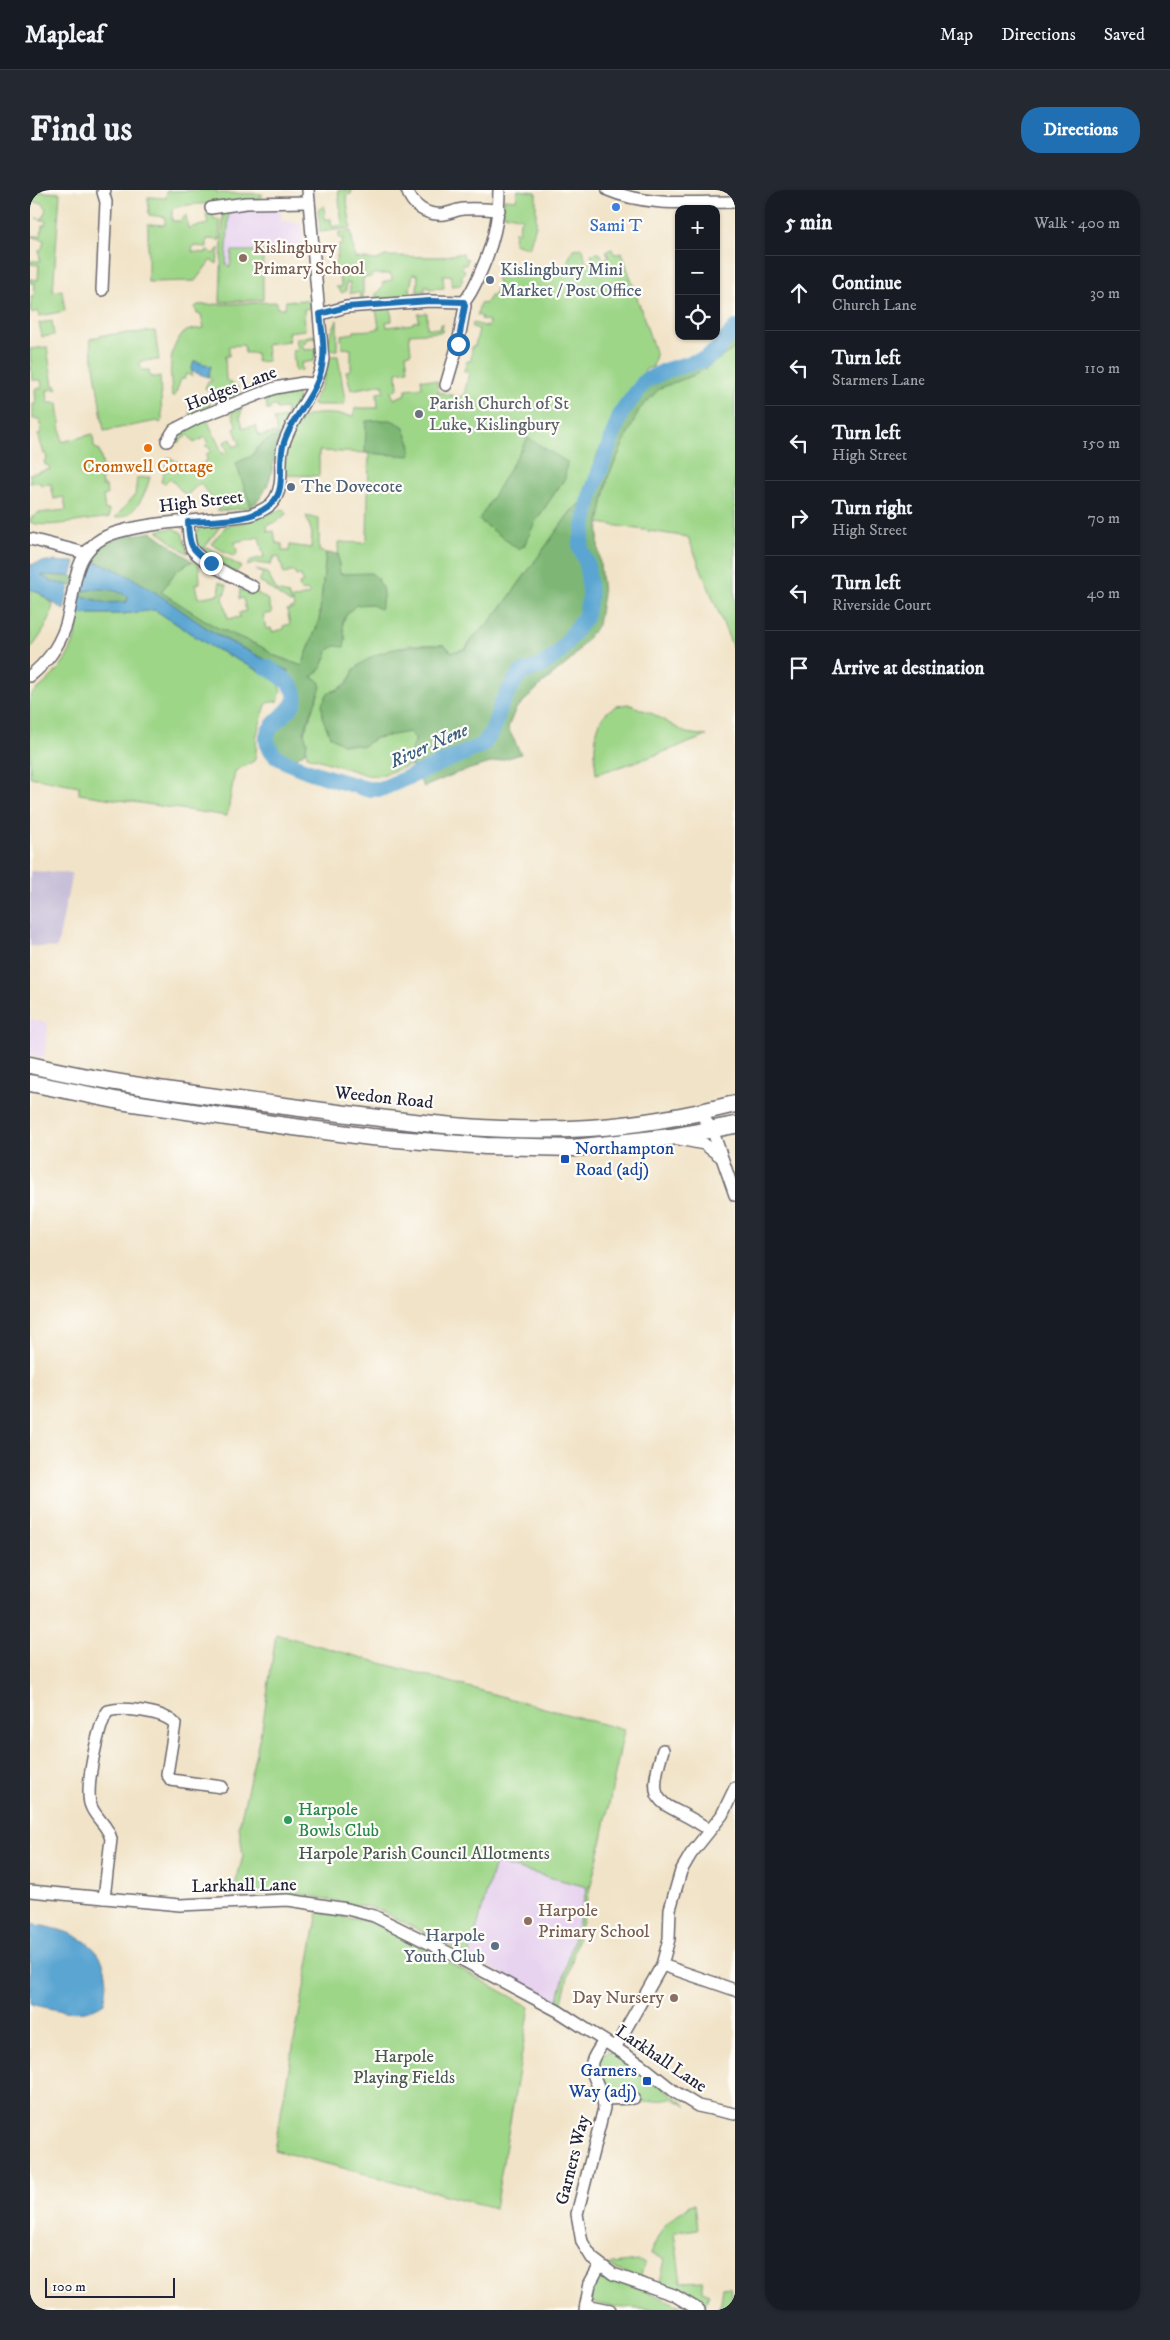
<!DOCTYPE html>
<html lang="en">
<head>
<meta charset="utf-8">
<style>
  :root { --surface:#171b24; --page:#242831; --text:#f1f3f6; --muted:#9ea1a6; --line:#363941; --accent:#1f6fb2 }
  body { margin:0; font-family:"IM FELL DW Pica",serif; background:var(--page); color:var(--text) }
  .controls { position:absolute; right:15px; top:15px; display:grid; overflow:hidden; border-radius:10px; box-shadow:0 1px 4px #0004 }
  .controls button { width:45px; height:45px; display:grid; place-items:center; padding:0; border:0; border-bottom:1px solid var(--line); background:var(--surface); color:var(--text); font:25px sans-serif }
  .scale { position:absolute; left:15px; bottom:12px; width:130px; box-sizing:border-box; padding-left:5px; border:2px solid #22223b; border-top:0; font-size:14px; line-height:18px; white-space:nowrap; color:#22223b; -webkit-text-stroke:4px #fdfcf7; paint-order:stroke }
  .stop { position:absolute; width:15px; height:15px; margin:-11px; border:4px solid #1f6fb2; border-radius:50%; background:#fff }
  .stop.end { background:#1f6fb2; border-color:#fff; box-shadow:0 1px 5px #0008 }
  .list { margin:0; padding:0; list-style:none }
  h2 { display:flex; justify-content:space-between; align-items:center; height:65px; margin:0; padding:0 20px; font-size:21px }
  h2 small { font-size:16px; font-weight:400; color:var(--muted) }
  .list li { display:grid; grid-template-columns:32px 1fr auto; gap:15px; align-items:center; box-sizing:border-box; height:75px; padding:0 20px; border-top:1px solid var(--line) }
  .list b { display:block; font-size:19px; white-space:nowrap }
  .list p { margin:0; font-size:16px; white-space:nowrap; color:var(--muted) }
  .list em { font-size:16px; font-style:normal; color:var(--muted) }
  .icon { flex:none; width:28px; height:28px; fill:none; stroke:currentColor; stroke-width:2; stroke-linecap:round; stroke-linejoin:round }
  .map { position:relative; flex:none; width:705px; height:2120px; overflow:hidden; border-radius:20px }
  header { display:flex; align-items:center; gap:30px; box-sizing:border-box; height:70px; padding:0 25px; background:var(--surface); border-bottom:1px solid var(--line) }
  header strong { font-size:24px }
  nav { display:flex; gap:28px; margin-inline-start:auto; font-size:18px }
  .intro { display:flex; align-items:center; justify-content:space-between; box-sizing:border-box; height:120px; padding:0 30px }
  h1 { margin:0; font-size:35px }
  .button { padding:12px 22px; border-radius:20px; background:var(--accent); color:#fff; font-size:18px; font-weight:700 }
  main { display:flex; gap:30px; padding:0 30px }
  aside { flex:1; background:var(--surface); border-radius:20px; box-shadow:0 1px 4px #0004 }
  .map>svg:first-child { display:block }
  .built { fill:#e7d2ef }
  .industrial { fill:#c8bfd8 }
  .green { fill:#9ed688; stroke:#607c62; fill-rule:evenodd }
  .forest { fill:#7eb774; stroke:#506c58 }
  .water { fill:#5aa5d2; stroke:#3e6486 }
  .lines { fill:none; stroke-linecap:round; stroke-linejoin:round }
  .river { stroke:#5aa5d2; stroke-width:16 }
  .minor-casing { stroke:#6a666c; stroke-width:14 }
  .highway-casing { stroke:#6a666c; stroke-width:19 }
  .minor { stroke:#fff; stroke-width:11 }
  .highway { stroke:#fff; stroke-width:16 }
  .route { stroke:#1f6fb2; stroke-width:6 }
  .shop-dot { fill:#3f7fe0; stroke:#fdfcf7; stroke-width:2 }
  .education-dot { fill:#8d6e63; stroke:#fdfcf7; stroke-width:2 }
  .service-dot { fill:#5c6f8a; stroke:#fdfcf7; stroke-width:2 }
  .worship-dot { fill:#6b7280; stroke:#fdfcf7; stroke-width:2 }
  .food-dot { fill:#e8710a; stroke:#fdfcf7; stroke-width:2 }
  .transit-dot { fill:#1a4fb4; stroke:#fdfcf7; stroke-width:2 }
  .leisure-dot { fill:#2e9e5b; stroke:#fdfcf7; stroke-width:2 }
  .labels { text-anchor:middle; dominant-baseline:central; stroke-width:4.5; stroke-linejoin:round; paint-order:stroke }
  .shop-label { font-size:18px; fill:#366cbe; stroke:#fdfcf7 }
  .education-label { font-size:18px; fill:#785e54; stroke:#fdfcf7; text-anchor:start }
  .service-label { font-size:18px; fill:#4e5e75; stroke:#fdfcf7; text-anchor:start }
  .street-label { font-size:18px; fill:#22223b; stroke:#fdfcf7 }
  .worship-label { font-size:18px; fill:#5b616d; stroke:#fdfcf7; text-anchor:start }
  .food-label { font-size:18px; fill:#c56008; stroke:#fdfcf7 }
  .transit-label { font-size:18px; fill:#164399; stroke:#fdfcf7; text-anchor:start }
  .leisure-label { font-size:18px; fill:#27864d; stroke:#fdfcf7; text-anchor:start }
  .park-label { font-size:18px; fill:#475852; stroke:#fdfcf7 }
  .water-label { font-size:19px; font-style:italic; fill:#3b5d7f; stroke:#fdfcf7 }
</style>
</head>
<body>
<header>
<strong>Mapleaf</strong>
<nav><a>Map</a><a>Directions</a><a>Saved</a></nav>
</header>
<div class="intro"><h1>Find us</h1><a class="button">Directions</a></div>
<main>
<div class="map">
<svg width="705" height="2120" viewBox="0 0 705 2120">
  <rect width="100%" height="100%" fill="#fdfcf7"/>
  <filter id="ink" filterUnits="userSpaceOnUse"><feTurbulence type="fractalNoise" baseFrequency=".02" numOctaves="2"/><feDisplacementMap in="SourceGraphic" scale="10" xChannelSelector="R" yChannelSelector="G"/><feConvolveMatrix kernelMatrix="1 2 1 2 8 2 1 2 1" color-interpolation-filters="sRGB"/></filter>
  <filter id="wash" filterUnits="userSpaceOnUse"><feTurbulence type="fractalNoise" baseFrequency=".0096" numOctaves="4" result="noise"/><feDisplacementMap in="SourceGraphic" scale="20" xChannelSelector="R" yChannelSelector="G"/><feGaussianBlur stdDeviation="1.12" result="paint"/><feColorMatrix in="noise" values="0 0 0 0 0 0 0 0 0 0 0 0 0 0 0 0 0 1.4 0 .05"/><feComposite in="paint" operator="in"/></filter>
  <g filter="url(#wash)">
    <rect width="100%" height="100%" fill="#f1e3c7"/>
    <g class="built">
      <path d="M216,15L251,17V31L272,33L273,56L233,58V110L190,112L193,22Z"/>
      <path d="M0,829L18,833L14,868L0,864Z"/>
      <path d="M465,1672L557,1697L527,1813L439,1766Z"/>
    </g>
    <path class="industrial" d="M0,681L42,683L27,758L0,756Z"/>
    <g class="green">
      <path d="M187,0V3L232,4V7C211,18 165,9 142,19V31H150L156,25L158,38L178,34L176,24H183V29L190,30V50L177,49V57L163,56L162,62L176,63L177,60L184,64L189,58L187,74L181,70L165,91L118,92V34L135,35V27L119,25L118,7L136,8L137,1Z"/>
      <path d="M308,0H322L321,4L316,5L321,38L290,42L288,20L294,16L295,29H301L302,37L312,35Z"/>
      <path d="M488,0L506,2V35L499,58L484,53L485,41L489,42L490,31L493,28L473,24L474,9L486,10Z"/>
      <path d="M0,1L30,3L23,102L32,100L35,121L10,126L8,121L1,123C0,116 2,111 1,107H4L5,93H0V89L8,90L9,75L0,74V71H10L9,60L12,59L14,50L0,46H11L12,35H15L16,31L6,28L13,29L16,18L14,17V13L0,12Z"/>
      <path d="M199,20L196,74L200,77L202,61H224L233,58V110L190,112L193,22Z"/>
      <path d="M321,41L325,68L347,70L355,66L410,67L433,63L434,68L438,69L436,75L433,74L431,78L435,80L431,88L433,89L430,95L422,96L421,85H413L414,98L399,99V96H395V101L387,102L388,85L383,84L380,98L381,109L349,110L345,105L353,97L352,93L362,90L361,84H342L341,87L333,88V111H331L330,103H320V93H316V101L312,103L306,97H311V93L302,72H306L309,55H312L313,49L309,48V42Z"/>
      <path d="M553,58L556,73L563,72L561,64L570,63L573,69L579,67L576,61L582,59L584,64L592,62L626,165L623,177L616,179L590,215L567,265L551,314L541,321L477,410L457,435L443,447L435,459L422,462L414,455H379L324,479C319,494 312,498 298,503L333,556L346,548L379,541L386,548L378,570L381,575L348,586L337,585L277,566L274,542L280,529L282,517L287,510L282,488L292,477L299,459L316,449C309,434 314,425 326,415L340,414L309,384L308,352L334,353L337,350L339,263L289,261V286L254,285C255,267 258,229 281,225C294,222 311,225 324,226L325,218H348L347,203L354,202L353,194L321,200L316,181L321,180V159L312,158L311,145L324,143V141L343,140L349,138L346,118L361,117L362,131L356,132L357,137L383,134V132L389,131L388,124L397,123V138L410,139L411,134H413L412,142L379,144L381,163L376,164L378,180L367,182L368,198L361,202L364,209L376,204V199L392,197L391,189L407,191L408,202L429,207L434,206L439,182L434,181L437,171H441L442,156H445L449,139L442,137L443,133L458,137L459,131L451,129L452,127L447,125L450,113L455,114L461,105L464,106L468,93L466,86L478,85L479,75H481L484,86L498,83V80H534L543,59ZM498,248L535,288L505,332L485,272Z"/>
      <path d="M277,110L281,118L274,119L275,140L258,142L259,151L236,154L238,171L227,172L226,163H215L214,155L199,156V166H195L196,190L209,198L211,206L193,212L175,198L178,191L181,192L182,189L178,187L181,176L164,171L162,186L156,184L154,189H151L145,205L142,207C141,185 136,158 155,142C159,139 169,139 174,138L171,124H167L165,117L168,115L247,112V118H255L256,111Z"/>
      <path d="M307,130V160H298L299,147Z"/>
      <path d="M22,131L24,145L12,147L9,133Z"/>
      <path d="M125,141L129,170L110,171L111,180H119L120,187H130L132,230L130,233L127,231L74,241L60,149L74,145Z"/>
      <path d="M285,145L286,147L276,150V153L272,154L274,160L286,159L284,171L271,173L272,180L265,181L263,161L268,160L266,149Z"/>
      <path d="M17,157L23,196H27V199L17,200L18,213H28L32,252L63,244L64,257L69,260L75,285H71L72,296H76L77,305L73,306L75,320H79V328C58,328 17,340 0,332V329L8,323L36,320L34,307L24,309L21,294L11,295L9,292L0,293V284L20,279L18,275H15L14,271L17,270L16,264H14L8,244L11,243L10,229H3V214H6L5,199L12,198L11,190H2L0,159Z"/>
      <path d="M705,157V463L658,347L569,333L578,287L609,220L630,198L667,184Z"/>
      <path d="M298,166H308L315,211L314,215H282L294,189Z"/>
      <path d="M265,201L269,210L252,243L226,259L222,266L206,273L221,317L189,321L187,320L192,316L182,309L170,293L156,306L140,288L135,293L131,292L138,267C150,274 164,279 177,271L176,264L181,262L179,257L175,256L178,254L175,247L164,253L158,245L147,253L145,247L154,238L177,230L193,264L198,262L194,252L201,249L204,257L210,254L204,239L207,237L201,222L212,218L210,227L213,238L226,236L229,246L247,243L244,229L257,227L256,218L247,219L246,216L240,217V220H237L236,208Z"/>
      <path d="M168,208L178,210L180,216L160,225L159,214Z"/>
      <path d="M120,287C115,306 105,327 85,328L105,305L107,288Z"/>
      <path d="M253,319L256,324L246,332L237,335L238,342L244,341L246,353L252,354V361H259L260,355L281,358L282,343L276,326L289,329V361L296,363L289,431L272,476L243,465L232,457L184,436L131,402L146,381L162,371L169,375L170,393L165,394L168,408L190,404L189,392L197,396L193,408L198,429L210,427L209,423L216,421L213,408L209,409L210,399L221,405L223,400L238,410L242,423L233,425L236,439L241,438L242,442L254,439L253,436L260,434L257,420L264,418L263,412L260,413L229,391L233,384L226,380L237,383L247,401L258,404L260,410L280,404L277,400L271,401L269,394L273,392L271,385L266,386L264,381L254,384L249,367H243L244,370L241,371V375L226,373L217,376L221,370L234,367L229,347L205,352L207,363L204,367L181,354L196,336L211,333Z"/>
      <path d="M189,336V338L171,362L168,360L164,346C170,335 177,336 189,336Z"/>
      <path d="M144,338L152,343L158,364L127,341Z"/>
      <path d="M177,357L211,377L206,382L202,381L172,363Z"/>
      <path d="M0,399L6,401L23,414C21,432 11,445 0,460Z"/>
      <path d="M125,420L180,456L235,484L249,494L251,502L248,511L237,513C234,520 229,536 227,544C225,553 228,562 224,571L205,581L197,626L49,604V596L0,587V505C27,486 49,459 48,424H93Z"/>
      <path d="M598,514L623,524L656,543L677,546L612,570L566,584C564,564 562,528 583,518C587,515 593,515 598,514Z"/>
      <path d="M246,1444L594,1540L571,1654L531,1815L527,1813L557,1697L465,1673L439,1766L348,1719L271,1704L248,1703L202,1707L213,1666L209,1636L233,1532Z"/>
      <path d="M288,1722L340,1732L377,1749L500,1817L465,2018L244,1960Z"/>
      <path d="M580,1861L621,1888L657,1916L641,1908L609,1913L607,1905L585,1903L577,1899L568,1882L566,1874L572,1864Z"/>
      <path d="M665,2014L668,2039L644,2042L651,2092L673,2091V2101L679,2104L674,2119L629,2097L635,2069L620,2064C631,2041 634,2030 658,2018L659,2015Z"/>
      <path d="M609,2071L615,2073L610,2088L574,2075Z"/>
      <path d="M572,2086L614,2100L659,2120C637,2120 577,2120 562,2111V2097L568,2087Z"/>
      <path d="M701,2097L704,2120H688L691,2111L693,2098Z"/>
    </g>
    <g class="forest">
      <path d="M705,138V158L667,184L630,198L609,220L578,287L569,333L568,354L573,404L568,435L540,471L513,493L485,520L478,538L491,564L427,583L394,597L378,570L386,549L379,542L346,548L333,556L312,554L300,546L293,529L292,514L298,503C306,501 317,497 320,489C322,486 323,481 325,479C347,457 386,454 414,455L422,462L436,459L443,447L457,435L477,410L541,321L560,307L591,223L610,197L626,184L675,169L687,160Z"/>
      <path d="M352,230H361L373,236L381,256L380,266L335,263L336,231Z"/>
      <path d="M252,243C241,269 245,299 221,317L206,273L222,266C228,254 239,249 252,243Z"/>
      <path d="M498,248L537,272L535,288L505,332L494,356L488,359L449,330Z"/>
      <path d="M122,342L162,371L146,381L131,402L184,436L232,457L243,465L272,476L289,431L296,363L308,364L310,384L341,383C353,392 356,404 350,419L340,414L326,415C302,436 319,435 314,457L306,456L299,459L292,477L282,487L289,491L291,497L274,542L277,553L275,562L259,573C207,544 262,533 266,506L253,487L258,481C233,468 207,456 183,442C150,423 92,372 55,371C74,349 95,346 122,342Z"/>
      <path d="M10,385L41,386L54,391C42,402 22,392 10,385Z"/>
      <path d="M73,398L85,400L98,406L97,412L76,413L42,403Z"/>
    </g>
    <g class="water">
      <path d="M164,171L181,176L178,187L161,181Z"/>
      <path d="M17,371L45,372L41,386L11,385L22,392L39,395L34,420L6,401L0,399V375Z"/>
      <path d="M55,371C91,372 150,421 181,441C205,456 233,468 259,481L249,494L235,484L180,456L125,420L93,424H45L47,405L76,413L97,412L98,406C80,397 66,398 47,402L49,395L54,391L50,388Z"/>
      <path d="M0,1734C46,1740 88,1757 74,1813C52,1829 25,1819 0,1814Z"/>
    </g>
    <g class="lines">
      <path class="river" d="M236,477C313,520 210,526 244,564C256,577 318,593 337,599H351L453,555L463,540L471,514L484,492L491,483L511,476L529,463L555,427L560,406L557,374L550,357L560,307L591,223L615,191L637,180L675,169L687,160L705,138"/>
    </g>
  </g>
  <g filter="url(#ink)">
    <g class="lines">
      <defs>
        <g id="minor">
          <path d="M377,0C382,16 397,26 414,24C420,23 426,20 433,19C445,18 457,19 469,20"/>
          <path d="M578,0C617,17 664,12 705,12"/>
          <path d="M181,18L216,13L279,12"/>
          <path d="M72,100L76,12L73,2L75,0"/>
          <path d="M291,124L316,117L400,111L434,112"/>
          <path d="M416,195L428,154L435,116L434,112C442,103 446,92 451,81C463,54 469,30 469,0"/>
          <path d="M137,251L144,240L167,228L245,198L273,193L285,194"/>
          <path d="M158,332C159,341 158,351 162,359C170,371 209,390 223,397"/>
          <path d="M0,349L55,363"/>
          <path d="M0,486C17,472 27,459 35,438C48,399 38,356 88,342C130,330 177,331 220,325C229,322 240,318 245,309C255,293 248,273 253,256C262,225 288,201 293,169L278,0"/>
          <path d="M670,923L682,939L705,1005"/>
          <path d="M649,949L674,954L690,966"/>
          <path d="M633,1560C612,1623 637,1609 679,1640"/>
          <path d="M0,1701L150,1715L258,1710L317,1719L344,1726L427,1767L528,1821L610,1874L645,1902L668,1916L705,1924"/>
          <path d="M74,1708L81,1649C78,1635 66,1629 61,1616C54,1601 68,1534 78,1521C94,1517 134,1521 145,1534L137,1584L141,1590L192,1597"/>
          <path d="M632,1775L705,1800"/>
          <path d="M574,1851C570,1857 564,1865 562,1872C559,1885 574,1901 574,1918L547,2024L552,2052L562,2068L583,2084L644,2105L669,2120"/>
          <path d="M585,1858L632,1775L639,1749L640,1719L651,1681L661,1664L692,1625L705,1598"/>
          <path d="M574,1909L604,1908"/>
          <path d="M556,2115L580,2120"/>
          <path d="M555,2120L560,2093L570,2075"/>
        </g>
        <g id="highway">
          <path d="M0,875C81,894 164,904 247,915C350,928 455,945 559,938C609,935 657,926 705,914"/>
          <path d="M0,893L90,911L256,936L341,947L456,956L544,958L641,947L705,935"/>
        </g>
      </defs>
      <use href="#minor" class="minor-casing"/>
      <use href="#highway" class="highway-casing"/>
      <use href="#minor" class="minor"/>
      <use href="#highway" class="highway"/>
    </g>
  </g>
  <g class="lines" filter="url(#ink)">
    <path class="route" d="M181,373C161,360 159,356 158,332C185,330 223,333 243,312C256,299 248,273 253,256C260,229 284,208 291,181C296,163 292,142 290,124L316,117L400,111L434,112L435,116L428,154"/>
  </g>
  <circle class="shop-dot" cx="586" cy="17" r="5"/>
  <g class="education-dot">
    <circle cx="213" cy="68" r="5"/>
    <circle cx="498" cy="1731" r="5"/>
    <circle cx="644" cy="1808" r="5"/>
  </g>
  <g class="service-dot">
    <circle cx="460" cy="90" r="5"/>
    <circle cx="261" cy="297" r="5"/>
    <circle cx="465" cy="1756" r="5"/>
  </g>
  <circle class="worship-dot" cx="389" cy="224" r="5"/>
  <circle class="food-dot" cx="118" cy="258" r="5"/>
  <g class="transit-dot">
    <rect x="530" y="964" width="10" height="10" rx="2.5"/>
    <rect x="612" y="1886" width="10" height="10" rx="2.5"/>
  </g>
  <circle class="leisure-dot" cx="258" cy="1630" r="5"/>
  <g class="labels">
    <g class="shop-label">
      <text x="586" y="36">Sami T</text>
    </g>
    <g class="education-label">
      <text x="223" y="58">Kislingbury<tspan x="223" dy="21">Primary School</tspan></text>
      <text x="508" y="1721">Harpole<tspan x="508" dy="21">Primary School</tspan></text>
      <text x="634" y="1808" text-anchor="end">Day Nursery</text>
    </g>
    <g class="service-label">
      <text x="470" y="80">Kislingbury Mini<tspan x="470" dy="21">Market / Post Office</tspan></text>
      <text x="271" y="297">The Dovecote</text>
      <text x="455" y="1746" text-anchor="end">Harpole<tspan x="455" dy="21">Youth Club</tspan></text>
    </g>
    <g class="street-label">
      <text transform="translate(201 199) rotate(-21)">Hodges Lane</text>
      <text transform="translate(171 312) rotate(-7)">High Street</text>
      <text transform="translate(354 908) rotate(6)">Weedon Road</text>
      <text transform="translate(214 1696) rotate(-1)">Larkhall Lane</text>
      <text transform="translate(631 1869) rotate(34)">Larkhall Lane</text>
      <text transform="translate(543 1970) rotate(-76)">Garners Way</text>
    </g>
    <g class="worship-label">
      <text x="399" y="214">Parish Church of St<tspan x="399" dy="21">Luke, Kislingbury</tspan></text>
    </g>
    <g class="food-label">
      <text x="118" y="277">Cromwell Cottage</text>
    </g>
    <g class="transit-label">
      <text x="545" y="959">Northampton<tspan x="545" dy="21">Road (adj)</tspan></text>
      <text x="607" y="1881" text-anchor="end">Garners<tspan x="607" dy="21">Way (adj)</tspan></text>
    </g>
    <g class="leisure-label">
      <text x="268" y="1620">Harpole<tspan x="268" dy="21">Bowls Club</tspan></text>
    </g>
    <g class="park-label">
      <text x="394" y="1664">Harpole Parish Council Allotments</text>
      <text x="374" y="1867">Harpole<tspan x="374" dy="21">Playing Fields</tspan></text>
    </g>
    <g class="water-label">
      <text transform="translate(399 556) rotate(-24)">River Nene</text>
    </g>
  </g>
</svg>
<div class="controls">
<button>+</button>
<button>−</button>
<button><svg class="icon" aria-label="locate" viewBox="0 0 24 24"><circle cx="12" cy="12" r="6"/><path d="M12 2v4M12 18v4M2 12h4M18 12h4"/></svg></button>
</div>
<div class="scale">100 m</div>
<div class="stop" style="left:428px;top:154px"></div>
<div class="stop end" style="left:181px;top:373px"></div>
</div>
<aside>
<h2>5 min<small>Walk · 400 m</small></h2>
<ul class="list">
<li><svg class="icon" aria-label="ahead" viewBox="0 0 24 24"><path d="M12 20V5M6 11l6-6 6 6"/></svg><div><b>Continue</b><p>Church Lane</p></div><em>30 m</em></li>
<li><svg class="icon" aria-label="left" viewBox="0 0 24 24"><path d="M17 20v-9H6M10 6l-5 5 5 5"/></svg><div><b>Turn left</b><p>Starmers Lane</p></div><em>110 m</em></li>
<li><svg class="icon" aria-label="left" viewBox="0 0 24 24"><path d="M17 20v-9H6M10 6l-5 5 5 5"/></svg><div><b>Turn left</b><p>High Street</p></div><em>150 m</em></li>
<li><svg class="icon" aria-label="right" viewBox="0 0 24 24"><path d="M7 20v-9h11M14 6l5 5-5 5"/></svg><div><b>Turn right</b><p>High Street</p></div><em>70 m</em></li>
<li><svg class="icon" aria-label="left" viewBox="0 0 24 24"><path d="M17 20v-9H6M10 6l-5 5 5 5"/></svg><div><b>Turn left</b><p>Riverside Court</p></div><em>40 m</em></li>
<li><svg class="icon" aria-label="arrive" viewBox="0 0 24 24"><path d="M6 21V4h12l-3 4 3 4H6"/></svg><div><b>Arrive at destination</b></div></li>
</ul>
</aside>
</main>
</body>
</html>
